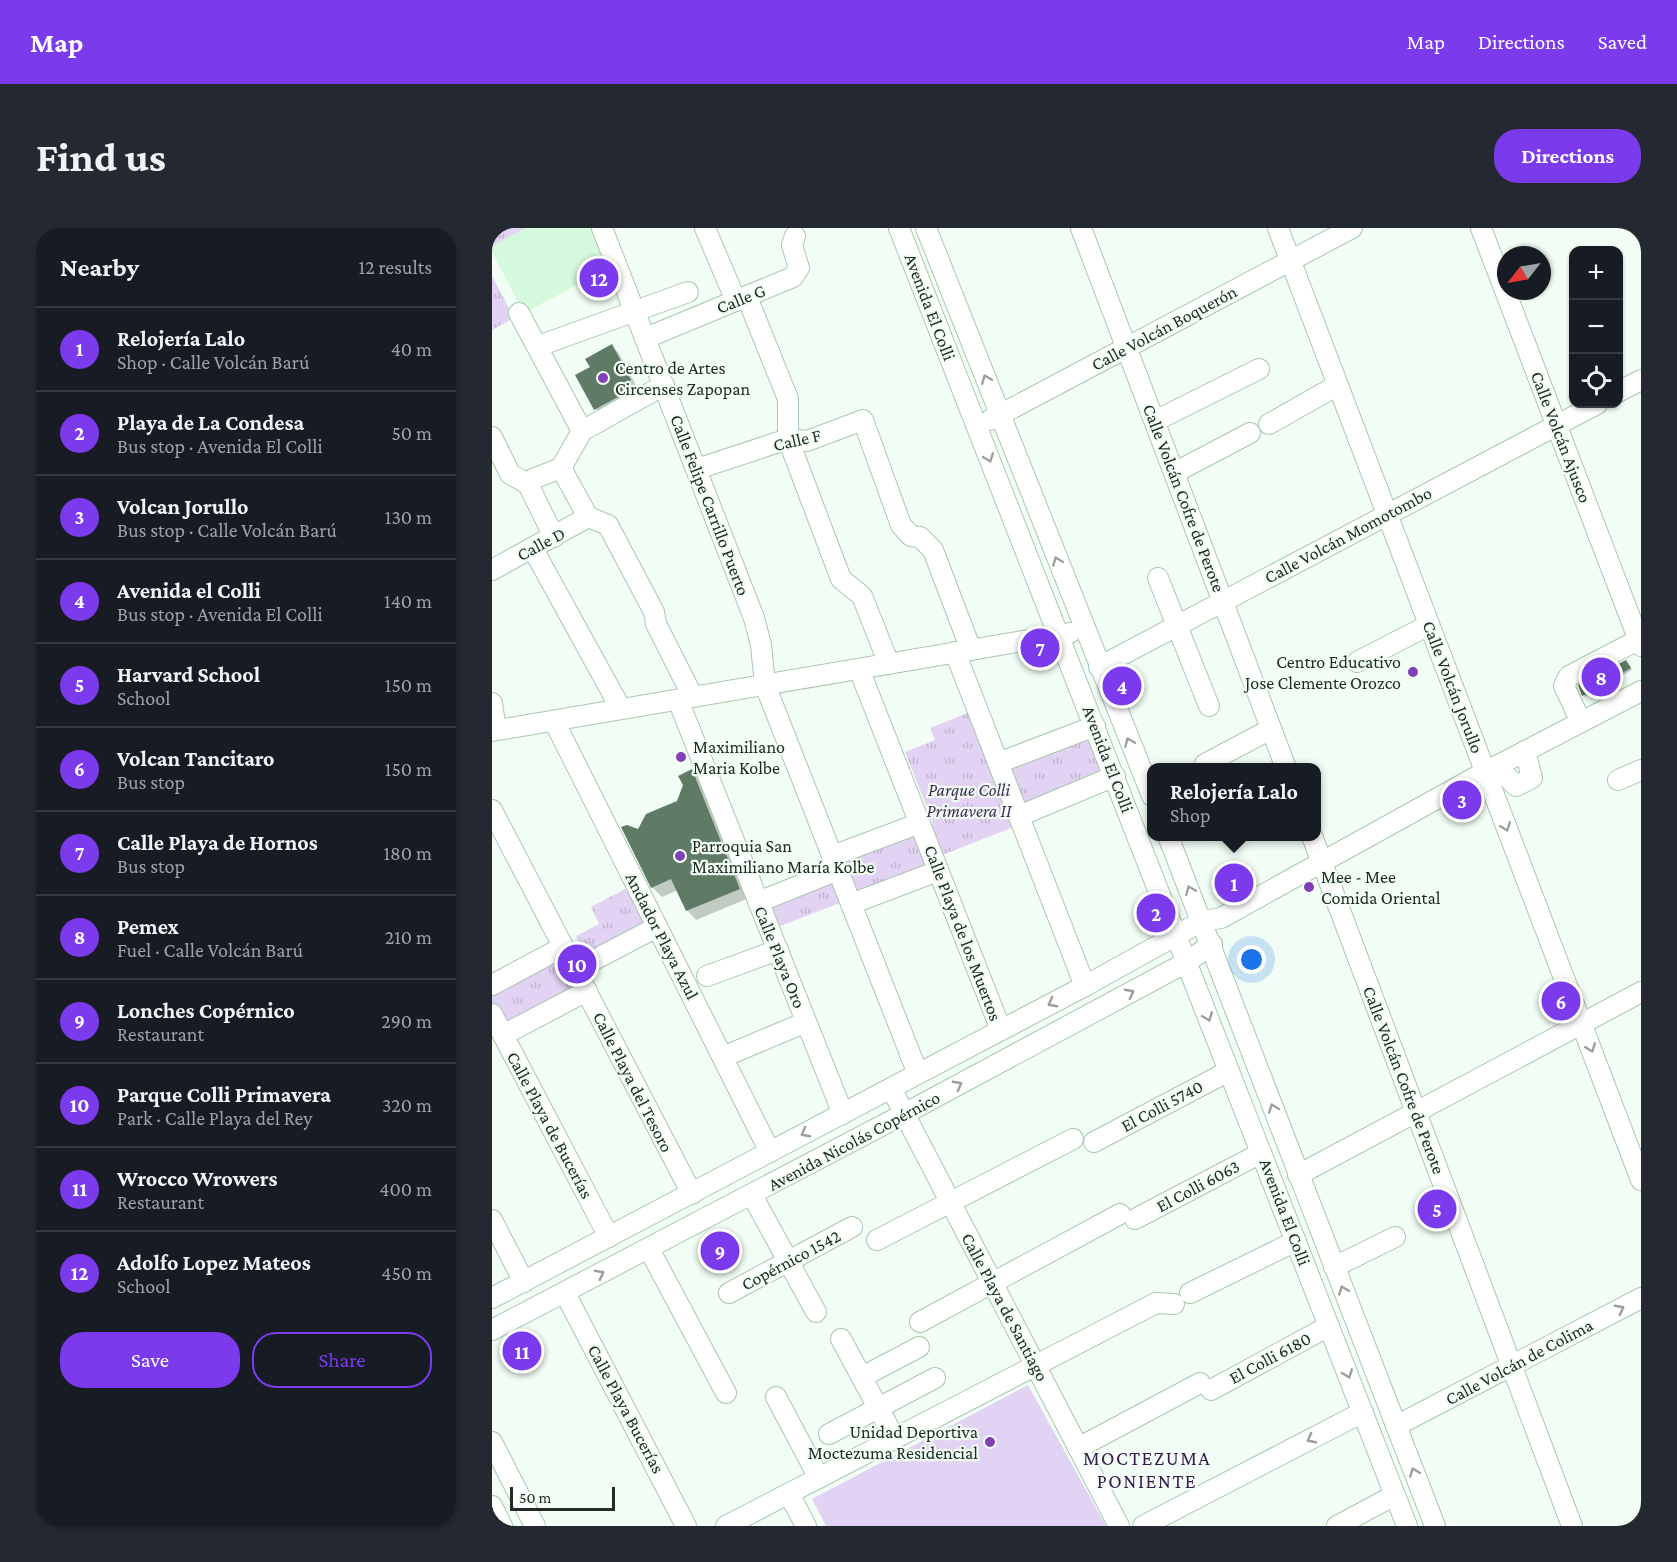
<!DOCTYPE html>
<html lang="en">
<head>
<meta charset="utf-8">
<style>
  :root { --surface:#171b24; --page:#242831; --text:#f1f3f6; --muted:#9ea1a6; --line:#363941; --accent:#7c3aed }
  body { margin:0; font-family:"Crimson Pro",serif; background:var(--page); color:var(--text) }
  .controls { position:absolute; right:18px; top:18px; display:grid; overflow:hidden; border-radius:12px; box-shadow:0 2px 4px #0004 }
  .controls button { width:54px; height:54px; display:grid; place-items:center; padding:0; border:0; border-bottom:2px solid var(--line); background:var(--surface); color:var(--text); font:30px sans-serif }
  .compass { position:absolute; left:1005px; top:18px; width:54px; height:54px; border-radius:50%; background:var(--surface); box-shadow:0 2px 4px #0004; rotate:239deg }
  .scale { position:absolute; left:18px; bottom:15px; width:105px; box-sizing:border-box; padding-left:6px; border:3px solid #212d24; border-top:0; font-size:16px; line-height:21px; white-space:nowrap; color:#212d24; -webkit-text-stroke:4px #f2fef5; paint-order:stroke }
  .you { position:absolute; left:760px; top:732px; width:21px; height:21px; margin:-15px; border:4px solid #fff; border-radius:50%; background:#1a73e8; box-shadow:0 0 0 9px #1a73e833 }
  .badge { display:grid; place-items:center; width:39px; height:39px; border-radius:50%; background:var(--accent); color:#fff; font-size:20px; font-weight:700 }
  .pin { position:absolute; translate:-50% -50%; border:3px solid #fff; box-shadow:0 2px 6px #0006 }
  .popup { position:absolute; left:655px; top:535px; width:174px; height:78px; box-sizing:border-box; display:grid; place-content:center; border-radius:12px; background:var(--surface); filter:drop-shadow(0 2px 4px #0005); font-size:20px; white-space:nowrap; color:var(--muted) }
  .popup b { font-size:22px; color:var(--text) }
  .popup::after { content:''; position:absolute; left:50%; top:100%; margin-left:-12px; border:12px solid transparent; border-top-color:var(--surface) }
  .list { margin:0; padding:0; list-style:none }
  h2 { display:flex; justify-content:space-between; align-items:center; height:78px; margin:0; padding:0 24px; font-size:26px }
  h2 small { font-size:20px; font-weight:400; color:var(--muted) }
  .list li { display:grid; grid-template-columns:39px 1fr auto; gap:18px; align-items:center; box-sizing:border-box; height:84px; padding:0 24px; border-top:2px solid var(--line) }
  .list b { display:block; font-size:22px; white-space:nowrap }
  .list p { margin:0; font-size:20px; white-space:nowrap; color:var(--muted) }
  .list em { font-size:20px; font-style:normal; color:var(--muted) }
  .actions { display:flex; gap:12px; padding:18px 24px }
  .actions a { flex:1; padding:14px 0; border:2px solid var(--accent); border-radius:24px; text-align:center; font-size:21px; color:var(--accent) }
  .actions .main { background:var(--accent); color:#fff }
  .icon { flex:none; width:33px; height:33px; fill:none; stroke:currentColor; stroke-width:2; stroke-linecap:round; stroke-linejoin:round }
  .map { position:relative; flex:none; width:1149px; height:1298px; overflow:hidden; border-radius:24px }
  header { display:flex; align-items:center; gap:36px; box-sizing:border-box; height:84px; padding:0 30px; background:var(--accent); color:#fff }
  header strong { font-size:28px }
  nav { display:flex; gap:33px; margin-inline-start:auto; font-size:21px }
  .intro { display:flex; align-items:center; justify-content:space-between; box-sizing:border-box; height:144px; padding:0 36px }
  h1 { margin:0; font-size:42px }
  .button { padding:15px 27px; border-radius:24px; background:var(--accent); color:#fff; font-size:21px; font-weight:700 }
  main { display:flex; gap:36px; padding:0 36px }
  aside { flex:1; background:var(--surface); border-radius:24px; box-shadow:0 2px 4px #0004 }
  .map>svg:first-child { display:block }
  .built { fill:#d4f9dc }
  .grass { fill:url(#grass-tufts) }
  .pitch { fill:#e2d2f3 }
  .shadow { fill:#0003 }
  .building { fill:#5f7b65 }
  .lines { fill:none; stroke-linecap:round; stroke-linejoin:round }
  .minor-casing { stroke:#a9c7af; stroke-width:22 }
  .minor { stroke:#fff; stroke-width:20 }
  .oneway { stroke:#9ba09c }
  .poi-dot { fill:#8140b5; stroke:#f2fef5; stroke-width:2 }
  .labels { text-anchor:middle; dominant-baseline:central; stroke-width:4.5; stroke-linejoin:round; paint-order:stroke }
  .street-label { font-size:18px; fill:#212d24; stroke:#f2fef5 }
  .poi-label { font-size:18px; fill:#212d24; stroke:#f2fef5; text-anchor:start }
  .park-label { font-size:18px; font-style:italic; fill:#422b56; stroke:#f2fef5 }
  .neighbourhood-label { font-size:20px; letter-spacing:1.5px; fill:#391a52; stroke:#f2fef5 }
</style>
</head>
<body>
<header>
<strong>Map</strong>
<nav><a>Map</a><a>Directions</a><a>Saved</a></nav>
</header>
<div class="intro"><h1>Find us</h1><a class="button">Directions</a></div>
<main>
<aside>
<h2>Nearby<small>12 results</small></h2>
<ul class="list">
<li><span class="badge">1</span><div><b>Relojería Lalo</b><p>Shop · Calle Volcán Barú</p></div><em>40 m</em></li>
<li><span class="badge">2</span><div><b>Playa de La Condesa</b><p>Bus stop · Avenida El Colli</p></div><em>50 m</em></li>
<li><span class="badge">3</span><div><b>Volcan Jorullo</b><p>Bus stop · Calle Volcán Barú</p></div><em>130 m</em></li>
<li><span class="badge">4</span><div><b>Avenida el Colli</b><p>Bus stop · Avenida El Colli</p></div><em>140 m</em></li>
<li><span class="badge">5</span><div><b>Harvard School</b><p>School</p></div><em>150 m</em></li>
<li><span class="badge">6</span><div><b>Volcan Tancitaro</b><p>Bus stop</p></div><em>150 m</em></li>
<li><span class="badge">7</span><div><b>Calle Playa de Hornos</b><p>Bus stop</p></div><em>180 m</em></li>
<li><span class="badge">8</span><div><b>Pemex</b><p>Fuel · Calle Volcán Barú</p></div><em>210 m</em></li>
<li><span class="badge">9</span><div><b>Lonches Copérnico</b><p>Restaurant</p></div><em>290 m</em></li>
<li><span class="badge">10</span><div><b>Parque Colli Primavera</b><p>Park · Calle Playa del Rey</p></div><em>320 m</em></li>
<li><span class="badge">11</span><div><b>Wrocco Wrowers</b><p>Restaurant</p></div><em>400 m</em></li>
<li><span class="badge">12</span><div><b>Adolfo Lopez Mateos</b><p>School</p></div><em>450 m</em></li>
</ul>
<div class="actions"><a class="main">Save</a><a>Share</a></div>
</aside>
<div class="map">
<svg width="1149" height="1298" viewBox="0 0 1149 1298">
  <defs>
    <pattern id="grass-tufts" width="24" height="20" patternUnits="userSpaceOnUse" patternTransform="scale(1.5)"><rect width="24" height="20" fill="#e2d2f3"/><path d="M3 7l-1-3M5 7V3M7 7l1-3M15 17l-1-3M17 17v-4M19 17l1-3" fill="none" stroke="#c2b5d0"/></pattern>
  </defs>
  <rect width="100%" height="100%" fill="#f2fef5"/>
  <path class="built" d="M33,0H102L117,40L32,85L0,24V18Z"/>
  <g class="grass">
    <path d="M0,0H33L0,18Z"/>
    <path d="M0,48L22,90L0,102Z"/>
    <path d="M483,482L508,545L598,509L613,547L527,597L437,632L439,640L288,698L273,660L441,594L413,524L443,512L438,500Z"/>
    <path d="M139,658L166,708L81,751L87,764L0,804V767L89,721L84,708L107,696L99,679Z"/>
  </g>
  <path class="pitch" d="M536,1157L614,1298H334L320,1271Z"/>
  <g class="shadow">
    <path d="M119,118L126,124L145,159L136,164L140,171L110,188L104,181L85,148L100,140Z"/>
    <path d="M1136,435L1140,442L1093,469L1091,467Z"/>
    <path d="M200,543L210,552L257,670L204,692L195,682L186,662L170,669L160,659L147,603L186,574Z"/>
  </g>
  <g class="building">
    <path d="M120,116L139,152L131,157L135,164L102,182L83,147L98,139L93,131Z"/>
    <path d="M1134,432L1139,440L1090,468L1086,457Z"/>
    <path d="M200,541L248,661L194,683L179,651L159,660L129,599L135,597L146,601L154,586L185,573L191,557L186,548Z"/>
  </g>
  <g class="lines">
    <defs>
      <g id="minor">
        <path d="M110,0L262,390L269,417L273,457L426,846"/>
        <path d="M213,0L244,73"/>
        <path d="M407,0L915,1298"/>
        <path d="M434,0L660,568"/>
        <path d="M589,0L794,540"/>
        <path d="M786,0L1149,952"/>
        <path d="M989,0L1149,418"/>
        <path d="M255,69L296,171V211L349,351L370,368L397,436"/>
        <path d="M27,85L90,203"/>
        <path d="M154,110L301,49L307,40L300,17L303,8"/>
        <path d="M52,116L196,64"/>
        <path d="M1126,164L1149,152"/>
        <path d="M498,192L860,0"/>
        <path d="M663,193L767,141"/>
        <path d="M777,196L844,158"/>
        <path d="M90,203L172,157"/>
        <path d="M0,209L18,246L36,256L62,309"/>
        <path d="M69,240L96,289"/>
        <path d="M69,240L90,203"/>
        <path d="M205,241L296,211L315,213L371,192L409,297L419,308L428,309L441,322L479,422"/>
        <path d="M682,245L758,205"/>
        <path d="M36,256L41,251L69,240"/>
        <path d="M96,289L116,297L162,384L164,396L201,469"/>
        <path d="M41,321L129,481"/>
        <path d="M0,342L96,289"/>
        <path d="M666,350L717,478"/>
        <path d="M463,424L593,758"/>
        <path d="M865,434L937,397"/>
        <path d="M607,439L1105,176"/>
        <path d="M367,441L509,802"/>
        <path d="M186,472L351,886"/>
        <path d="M0,475L4,502"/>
        <path d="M62,493L278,924"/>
        <path d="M1089,494L1072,458L1077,448L1146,412"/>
        <path d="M0,503L578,405"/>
        <path d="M506,535L603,498"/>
        <path d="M713,536L779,501"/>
        <path d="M1005,538L1024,558L1040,550L1033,523"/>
        <path d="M1126,552L1149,542"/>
        <path d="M0,582L200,966"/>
        <path d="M527,588L623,548"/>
        <path d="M676,608L943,1298"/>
        <path d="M820,608L1080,1298"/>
        <path d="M340,628L428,595"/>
        <path d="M266,674L346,642"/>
        <path d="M359,676L446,643"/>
        <path d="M83,742L165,699"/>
        <path d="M215,748L286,722"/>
        <path d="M0,757L71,719"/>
        <path d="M0,786L117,1009"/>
        <path d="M11,807L95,763"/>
        <path d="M231,829L314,794"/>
        <path d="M399,860L627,1298"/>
        <path d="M602,914L737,843"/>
        <path d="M806,947L1149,764"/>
        <path d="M260,967L324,1084"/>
        <path d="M643,991L769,925"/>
        <path d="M0,992L32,1054"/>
        <path d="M385,1012L581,911"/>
        <path d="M157,1021L234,1165"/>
        <path d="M842,1039L903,1009"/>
        <path d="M73,1065L194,1298"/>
        <path d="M237,1065L360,999"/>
        <path d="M698,1065L804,1013"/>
        <path d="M0,1070L593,758L710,693L729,690L993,544L1149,463"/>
        <path d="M428,1094L628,986"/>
        <path d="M0,1102L412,886L695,734L720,716"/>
        <path d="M349,1111L403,1211"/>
        <path d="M370,1149L427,1119"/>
        <path d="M719,1162L837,1098"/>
        <path d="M284,1169L327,1250"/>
        <path d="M904,1198L1149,1070"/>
        <path d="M337,1206L443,1150"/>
        <path d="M0,1214L43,1298"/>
        <path d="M586,1220L708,1155"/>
        <path d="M297,1266L314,1298"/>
        <path d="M0,1278L10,1298"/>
        <path d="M234,1298L664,1075L682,1076"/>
        <path d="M651,1298L871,1184"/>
        <path d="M845,1298L903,1267"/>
      </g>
    </defs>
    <use href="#minor" class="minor-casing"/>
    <use href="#minor" class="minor"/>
  </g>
  <defs><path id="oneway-chevron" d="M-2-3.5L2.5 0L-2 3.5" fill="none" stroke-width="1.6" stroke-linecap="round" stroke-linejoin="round" transform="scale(1.5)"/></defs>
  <g class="oneway">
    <use href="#oneway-chevron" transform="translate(494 151) rotate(-112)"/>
    <use href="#oneway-chevron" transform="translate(497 230) rotate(69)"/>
    <use href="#oneway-chevron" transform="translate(565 333) rotate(-111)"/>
    <use href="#oneway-chevron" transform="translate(637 514) rotate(-112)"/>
    <use href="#oneway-chevron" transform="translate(1014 599) rotate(69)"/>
    <use href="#oneway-chevron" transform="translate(698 662) rotate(-112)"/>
    <use href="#oneway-chevron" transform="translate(638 765) rotate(-28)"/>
    <use href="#oneway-chevron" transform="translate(560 775) rotate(152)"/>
    <use href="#oneway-chevron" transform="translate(716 789) rotate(69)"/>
    <use href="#oneway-chevron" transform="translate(1099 820) rotate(69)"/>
    <use href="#oneway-chevron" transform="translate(466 857) rotate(-28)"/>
    <use href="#oneway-chevron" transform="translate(781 880) rotate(-110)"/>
    <use href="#oneway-chevron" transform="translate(313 905) rotate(152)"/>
    <use href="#oneway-chevron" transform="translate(108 1046) rotate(-28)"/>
    <use href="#oneway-chevron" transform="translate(851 1062) rotate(-111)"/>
    <use href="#oneway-chevron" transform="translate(1128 1081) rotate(-28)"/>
    <use href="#oneway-chevron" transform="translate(856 1146) rotate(69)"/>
    <use href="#oneway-chevron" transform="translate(819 1211) rotate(152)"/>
    <use href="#oneway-chevron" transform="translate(922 1244) rotate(-111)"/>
  </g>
  <g class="poi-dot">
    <circle cx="111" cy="150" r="6"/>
    <circle cx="921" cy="444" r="6"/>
    <circle cx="189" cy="529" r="6"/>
    <circle cx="188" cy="628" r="6"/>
    <circle cx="817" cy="659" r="6"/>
    <circle cx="498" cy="1214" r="6"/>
  </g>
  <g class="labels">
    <g class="street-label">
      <text transform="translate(249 71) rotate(-22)">Calle G</text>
      <text transform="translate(438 79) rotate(69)">Avenida El Colli</text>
      <text transform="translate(672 100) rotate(-28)">Calle Volcán Boquerón</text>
      <text transform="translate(1069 209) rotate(69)">Calle Volcán Ajusco</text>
      <text transform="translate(305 212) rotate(-13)">Calle F</text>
      <text transform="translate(692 270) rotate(69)">Calle Volcán Cofre de Perote</text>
      <text transform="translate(218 277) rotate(69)">Calle Felipe Carrillo Puerto</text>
      <text transform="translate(856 307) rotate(-28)">Calle Volcán Momotombo</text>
      <text transform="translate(49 316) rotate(-28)">Calle D</text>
      <text transform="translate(961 459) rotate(69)">Calle Volcán Jorullo</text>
      <text transform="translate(616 531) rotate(69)">Avenida El Colli</text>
      <text transform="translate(471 705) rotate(69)">Calle Playa de los Muertos</text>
      <text transform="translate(170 708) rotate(63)">Andador Playa Azul</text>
      <text transform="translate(288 729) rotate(68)">Calle Playa Oro</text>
      <text transform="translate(912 852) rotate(69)">Calle Volcán Cofre de Perote</text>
      <text transform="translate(141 854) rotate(63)">Calle Playa del Tesoro</text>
      <text transform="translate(670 878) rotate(-28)">El Colli 5740</text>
      <text transform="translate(58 897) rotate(62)">Calle Playa de Bucerías</text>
      <text transform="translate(362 913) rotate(-28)">Avenida Nicolás Copérnico</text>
      <text transform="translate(706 958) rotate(-28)">El Colli 6063</text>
      <text transform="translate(793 984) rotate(69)">Avenida El Colli</text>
      <text transform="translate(299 1032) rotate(-28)">Copérnico 1542</text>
      <text transform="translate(513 1079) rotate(62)">Calle Playa de Santiago</text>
      <text transform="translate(778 1130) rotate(-28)">El Colli 6180</text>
      <text transform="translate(1027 1134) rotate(-28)">Calle Volcán de Colima</text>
      <text transform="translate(134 1181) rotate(62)">Calle Playa Bucerías</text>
    </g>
    <g class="poi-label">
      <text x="123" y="140">Centro de Artes<tspan x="123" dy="21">Circenses Zapopan</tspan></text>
      <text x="909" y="434" text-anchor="end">Centro Educativo<tspan x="909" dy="21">Jose Clemente Orozco</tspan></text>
      <text x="201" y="519">Maximiliano<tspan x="201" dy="21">Maria Kolbe</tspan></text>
      <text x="200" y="618">Parroquia San<tspan x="200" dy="21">Maximiliano María Kolbe</tspan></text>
      <text x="829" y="649">Mee - Mee<tspan x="829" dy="21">Comida Oriental</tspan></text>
      <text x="486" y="1204" text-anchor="end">Unidad Deportiva<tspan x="486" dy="21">Moctezuma Residencial</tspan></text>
    </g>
    <g class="park-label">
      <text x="477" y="562">Parque Colli<tspan x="477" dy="21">Primavera II</tspan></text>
    </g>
    <g class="neighbourhood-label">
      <text x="655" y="1230">MOCTEZUMA<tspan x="655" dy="23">PONIENTE</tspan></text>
    </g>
  </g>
</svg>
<div class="controls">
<button>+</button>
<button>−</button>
<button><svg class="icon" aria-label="locate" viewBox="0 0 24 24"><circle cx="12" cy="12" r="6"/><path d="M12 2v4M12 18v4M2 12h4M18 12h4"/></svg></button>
</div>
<svg class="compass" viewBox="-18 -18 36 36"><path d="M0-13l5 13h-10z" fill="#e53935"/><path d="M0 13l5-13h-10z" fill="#9ea1a6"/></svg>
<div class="scale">50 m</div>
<div class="you"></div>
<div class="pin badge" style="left:742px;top:655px">1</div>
<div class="popup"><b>Relojería Lalo</b>Shop</div>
<div class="pin badge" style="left:664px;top:685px">2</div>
<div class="pin badge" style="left:970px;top:572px">3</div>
<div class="pin badge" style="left:630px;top:458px">4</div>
<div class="pin badge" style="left:945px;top:981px">5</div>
<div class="pin badge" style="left:1069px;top:773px">6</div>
<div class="pin badge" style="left:548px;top:420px">7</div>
<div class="pin badge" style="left:1109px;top:449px">8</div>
<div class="pin badge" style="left:228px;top:1023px">9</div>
<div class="pin badge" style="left:85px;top:736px">10</div>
<div class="pin badge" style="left:30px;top:1123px">11</div>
<div class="pin badge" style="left:107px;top:50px">12</div>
</div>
</main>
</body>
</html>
